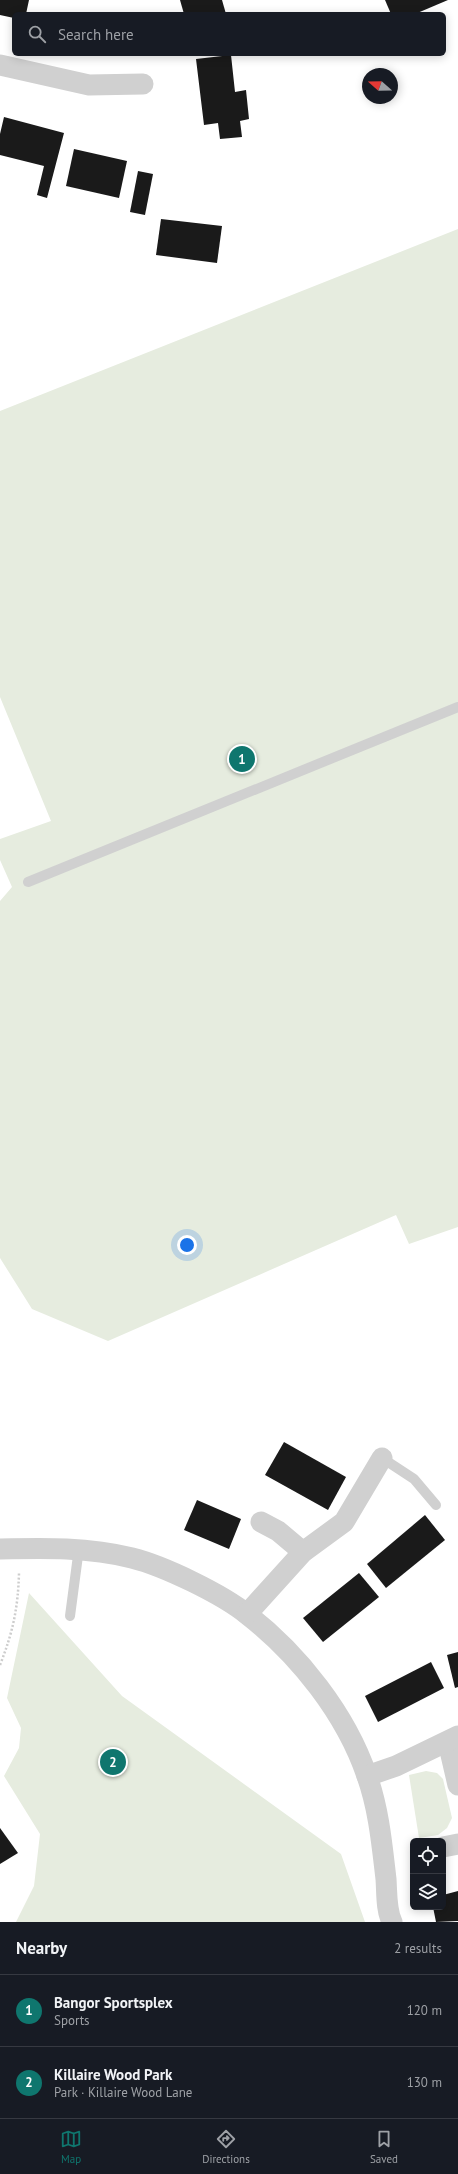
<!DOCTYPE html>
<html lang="en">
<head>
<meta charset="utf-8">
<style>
  :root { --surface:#171b24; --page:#20242c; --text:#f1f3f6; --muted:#9ea1a6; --line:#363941; --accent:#0f766e }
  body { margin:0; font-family:"PT Sans",sans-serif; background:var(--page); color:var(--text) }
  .controls { position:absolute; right:12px; bottom:12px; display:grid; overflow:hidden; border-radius:6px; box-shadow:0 2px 10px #0003 }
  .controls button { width:36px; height:36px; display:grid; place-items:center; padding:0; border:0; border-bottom:1px solid var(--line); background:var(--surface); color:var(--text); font:20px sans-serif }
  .compass { position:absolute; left:362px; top:68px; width:36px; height:36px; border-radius:50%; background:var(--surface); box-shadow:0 2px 10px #0003; rotate:290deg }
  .you { position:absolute; left:187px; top:1245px; width:14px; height:14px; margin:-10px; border:3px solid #fff; border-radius:50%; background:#1a73e8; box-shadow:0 0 0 6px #1a73e833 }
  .badge { display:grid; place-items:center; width:26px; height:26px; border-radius:50%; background:var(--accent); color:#fff; font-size:13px; font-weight:700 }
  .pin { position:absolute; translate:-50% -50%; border:2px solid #fff; box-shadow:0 1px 4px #0006 }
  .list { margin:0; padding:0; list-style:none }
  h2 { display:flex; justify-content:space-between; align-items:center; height:52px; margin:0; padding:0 16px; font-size:17px }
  h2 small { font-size:13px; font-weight:400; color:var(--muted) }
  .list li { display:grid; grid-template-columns:26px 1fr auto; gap:12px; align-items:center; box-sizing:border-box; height:72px; padding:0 16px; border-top:1px solid var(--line) }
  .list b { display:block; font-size:15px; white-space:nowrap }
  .list p { margin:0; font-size:13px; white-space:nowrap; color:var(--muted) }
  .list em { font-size:13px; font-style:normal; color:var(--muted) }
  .icon { flex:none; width:22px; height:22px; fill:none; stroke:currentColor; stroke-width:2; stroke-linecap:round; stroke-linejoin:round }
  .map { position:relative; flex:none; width:458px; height:1922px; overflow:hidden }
  .search { position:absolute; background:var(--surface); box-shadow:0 2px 10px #0003; left:12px; right:12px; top:12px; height:44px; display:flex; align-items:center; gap:10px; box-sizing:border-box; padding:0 14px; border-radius:6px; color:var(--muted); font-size:15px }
  .sheet { height:196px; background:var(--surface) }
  nav { display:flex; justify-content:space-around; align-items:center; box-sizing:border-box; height:56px; border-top:1px solid var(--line); background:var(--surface); font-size:11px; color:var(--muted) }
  nav a { display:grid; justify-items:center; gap:2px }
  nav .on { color:var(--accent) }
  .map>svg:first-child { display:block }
  .green { fill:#e6ecdf }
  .building { fill:#1a1a1a }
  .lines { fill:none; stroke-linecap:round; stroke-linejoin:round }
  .path { stroke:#cdcdcd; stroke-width:2.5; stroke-dasharray:2 2; stroke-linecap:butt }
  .service { stroke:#d0d0d0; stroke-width:10 }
  .minor { stroke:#d0d0d0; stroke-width:21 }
</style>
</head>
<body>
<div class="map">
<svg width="458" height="1922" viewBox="0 0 458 1922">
  <rect width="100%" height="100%" fill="#fff"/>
  <g class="green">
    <path d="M458,229V1227L409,1244L396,1215L108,1341L32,1309L0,1258V901L12,887L0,860V839L51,821L0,697V411Z"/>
    <path d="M29,1593L122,1696L341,1854L365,1922H16L34,1886L40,1834L4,1776L19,1748L21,1728L7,1698Z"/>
    <path d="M426,1771L437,1773L443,1779L452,1818L447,1828L438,1835L419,1838L409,1775Z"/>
  </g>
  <g class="building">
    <path d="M0,0H29L26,14H14V18L0,15Z"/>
    <path d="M180,0H222L226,14H184Z"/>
    <path d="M385,0H448L415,14H391Z"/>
    <path d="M231,55L235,92L246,90L249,119L240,121L242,137L220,139L218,123L204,125L196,59Z"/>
    <path d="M4,117L64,133L47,198L37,195L44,166L0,155V134Z"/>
    <path d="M74,149L127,161L119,198L66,186Z"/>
    <path d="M138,171L153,174L145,215L130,212Z"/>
    <path d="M161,219L222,226L217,263L156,255Z"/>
    <path d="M284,1442L346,1477L328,1510L265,1475Z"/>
    <path d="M197,1500L241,1519L229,1549L184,1530Z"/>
    <path d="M425,1515L445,1540L386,1588L367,1564Z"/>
    <path d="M359,1573L379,1597L323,1642L303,1618Z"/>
    <path d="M458,1652V1687L455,1688L447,1655Z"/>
    <path d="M431,1662L444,1688L378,1722L365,1696Z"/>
    <path d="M0,1828L18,1853L0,1864Z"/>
    <path d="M458,1891V1921L436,1922L433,1907H443V1895Z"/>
  </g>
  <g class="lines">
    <path class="path" d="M0,1665C13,1632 18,1608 19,1573"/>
    <g class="service">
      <path d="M28,882L458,707"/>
      <path d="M382,1458L414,1479L436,1505"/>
      <path d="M70,1616L79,1548"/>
    </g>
    <g class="minor">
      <path d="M0,65L89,85L143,84"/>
      <path d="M261,1522L278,1531L303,1552"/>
      <path d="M0,1549C45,1548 88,1547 132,1558C164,1566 222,1594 248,1615C299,1655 346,1714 367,1776C379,1810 382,1845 386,1879C387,1893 386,1910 392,1922"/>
      <path d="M247,1614L303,1552L344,1522L382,1458"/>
      <path d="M448,1742L458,1785"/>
      <path d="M367,1776L396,1766L458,1736"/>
      <path d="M443,1847L458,1844"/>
    </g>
  </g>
</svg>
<div class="controls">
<button><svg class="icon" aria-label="locate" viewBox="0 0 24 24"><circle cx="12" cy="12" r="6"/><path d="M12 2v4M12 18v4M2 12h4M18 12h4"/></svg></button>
<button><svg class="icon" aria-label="layers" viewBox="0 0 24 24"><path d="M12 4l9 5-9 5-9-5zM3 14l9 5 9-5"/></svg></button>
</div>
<svg class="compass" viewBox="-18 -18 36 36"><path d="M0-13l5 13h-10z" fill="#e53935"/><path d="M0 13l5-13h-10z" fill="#9ea1a6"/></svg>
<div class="you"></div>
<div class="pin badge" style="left:242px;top:759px">1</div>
<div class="pin badge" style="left:113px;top:1762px">2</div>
<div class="search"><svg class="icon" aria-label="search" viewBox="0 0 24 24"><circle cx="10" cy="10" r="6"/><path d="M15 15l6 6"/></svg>Search here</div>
</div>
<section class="sheet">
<h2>Nearby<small>2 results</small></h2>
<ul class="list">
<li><span class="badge">1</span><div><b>Bangor Sportsplex</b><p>Sports</p></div><em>120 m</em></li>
<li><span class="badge">2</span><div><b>Killaire Wood Park</b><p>Park · Killaire Wood Lane</p></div><em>130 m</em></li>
</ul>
</section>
<nav>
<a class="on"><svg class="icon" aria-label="map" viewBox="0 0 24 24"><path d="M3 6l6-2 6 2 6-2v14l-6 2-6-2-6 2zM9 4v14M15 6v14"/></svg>Map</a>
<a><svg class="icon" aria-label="directions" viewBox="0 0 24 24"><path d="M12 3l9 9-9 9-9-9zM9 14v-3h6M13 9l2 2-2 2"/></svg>Directions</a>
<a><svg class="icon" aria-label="saved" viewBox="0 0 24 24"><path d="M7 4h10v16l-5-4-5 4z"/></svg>Saved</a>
</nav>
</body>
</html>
